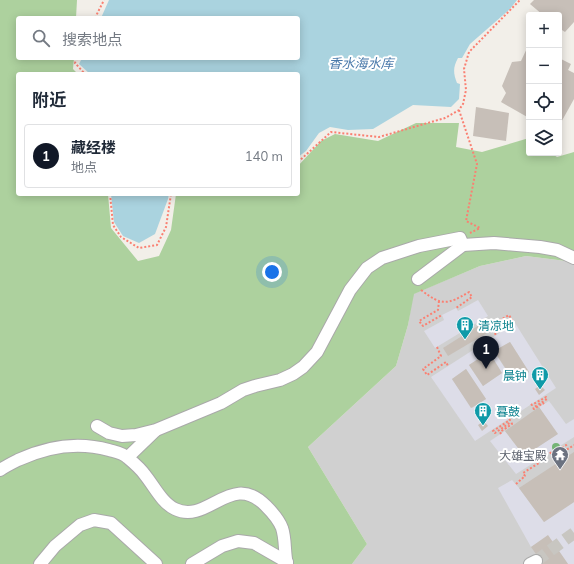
<!DOCTYPE html>
<html lang="zh">
<head>
<meta charset="utf-8">
<style>
  :root { --surface:#fff; --page:#f6f6f7; --text:#1f2937; --muted:#747a83; --line:#e0e1e3; --accent:#111827 }
  body { margin:0; font-family:Mulish,"Noto Sans SC",sans-serif; background:var(--page); color:var(--text) }
  .controls { position:absolute; right:12px; top:12px; display:grid; overflow:hidden; border-radius:4px; box-shadow:0 2px 10px #0003 }
  .controls button { width:36px; height:36px; display:grid; place-items:center; padding:0; border:0; border-bottom:1px solid var(--line); background:var(--surface); color:var(--text); font:20px sans-serif }
  .you { position:absolute; left:272px; top:272px; width:14px; height:14px; margin:-10px; border:3px solid #fff; border-radius:50%; background:#1a73e8; box-shadow:0 0 0 6px #1a73e833 }
  .badge { display:grid; place-items:center; width:26px; height:26px; border-radius:50%; background:var(--accent); color:#fff; font-size:13px; font-weight:700 }
  .pin { position:absolute; translate:-50% -33px; filter:drop-shadow(0 1px 2px #0008) }
  .pin::after { content:''; position:absolute; top:21px; width:14px; height:12px; background:inherit; clip-path:polygon(0 0,100% 0,50% 100%) }
  .list { margin:0; padding:0; list-style:none }
  h2 { display:flex; justify-content:space-between; align-items:center; height:52px; margin:0; padding:0 16px; font-size:17px }
  h2 small { font-size:13px; font-weight:400; color:var(--muted) }
  .list li { display:grid; grid-template-columns:26px 1fr auto; gap:12px; align-items:center; box-sizing:border-box; height:64px; margin:0 8px 8px; padding:0 8px; border:1px solid var(--line); border-radius:4px }
  .list b { display:block; font-size:15px; white-space:nowrap }
  .list p { margin:0; font-size:13px; white-space:nowrap; color:var(--muted) }
  .list em { font-size:13px; font-style:normal; color:var(--muted) }
  .icon { flex:none; width:22px; height:22px; fill:none; stroke:currentColor; stroke-width:2; stroke-linecap:round; stroke-linejoin:round }
  .map { position:relative; flex:none; width:574px; height:564px; overflow:hidden }
  .search { position:absolute; background:var(--surface); box-shadow:0 2px 10px #0003; left:16px; top:16px; width:284px; height:44px; display:flex; align-items:center; gap:10px; box-sizing:border-box; padding:0 14px; border-radius:4px; color:var(--muted); font-size:15px }
  .panel { position:absolute; background:var(--surface); box-shadow:0 2px 10px #0003; left:16px; top:72px; width:284px; height:124px; border-radius:4px }
  .map>svg:first-child { display:block }
  .religious { fill:#d0d0d0 }
  .forest { fill:#add19e }
  .plaza { fill:#dddde8; fill-rule:evenodd }
  .water { fill:#aad3df }
  .building { fill:#c7bfb8 }
  .lines { fill:none; stroke-linecap:round; stroke-linejoin:round }
  .minor-tunnel { stroke:#c8c6c1; stroke-width:12; stroke-dasharray:12 6; stroke-linecap:butt }
  .minor-casing { stroke:#a9a9a9; stroke-width:14 }
  .path { stroke:#fa8072; stroke-width:2; stroke-dasharray:2 2; stroke-linecap:butt }
  .minor { stroke:#fff; stroke-width:12 }
  .tree { fill:#74b475 }
  .labels { text-anchor:middle; dominant-baseline:central; stroke-width:4; stroke-linejoin:round; paint-order:stroke }
  .culture-label { font-size:12px; fill:#0d838f; stroke:#fff; text-anchor:start }
  .worship-label { font-size:12px; fill:#5b616d; stroke:#fff; text-anchor:end }
  .water-label { font-size:13px; font-style:italic; fill:#4a7aab; stroke:#fff }
</style>
</head>
<body>
<div class="map">
<svg width="574" height="564" viewBox="0 0 574 564">
  <rect width="100%" height="100%" fill="#f2efe9"/>
  <path class="religious" d="M526,256L574,262V564H352L367,544L308,447L396,366L408,325L413,294L480,266Z"/>
  <path class="forest" d="M0,0H77L76,18H18V58H74L73,69L78,74H18V194H108L111,228L138,261L159,256L171,230L176,194H298V166L321,141L335,134L378,141L416,123H459L456,147L482,152L529,138V153H551L557,157L574,152V262L526,256L480,266L414,294L408,325L396,366L308,447L367,544L352,564H0Z"/>
  <g class="plaza">
    <path d="M478,300L488,316L435,348L424,331L444,320L442,315L456,308L458,311Z"/>
    <path d="M515,323L556,388L475,441L431,377ZM510,342L529,372L513,381L494,351ZM489,352L502,373L483,386L469,365ZM466,369L486,399L472,408L452,379Z"/>
    <path d="M549,401L566,424L574,419V437L516,474L490,441L505,431L525,456L557,434L539,407Z"/>
    <path d="M512,480L519,488L544,522L574,502V564H568L548,536L531,547L498,488Z"/>
  </g>
  <g class="water">
    <path d="M109,0H517L510,9L470,44L462,58H458C453,67 453,73 457,83L460,84L459,99L451,107L413,105L373,129L348,130L330,127L319,133L306,151L298,157V74H90L79,64L82,58H298V18H101Z"/>
    <path d="M111,194H169L168,199L155,234L139,243L123,236L114,222Z"/>
  </g>
  <g class="building">
    <path d="M534,0H574V22L565,32L559,28V15H543L530,4Z"/>
    <path d="M529,44V118L501,102L506,93L502,86L512,62L521,61Z"/>
    <path d="M559,58L571,64L568,70L574,73V99L559,126Z"/>
    <path d="M476,107L509,113L506,141L473,136Z"/>
    <path d="M481,324L487,333L448,356L443,348Z"/>
    <path d="M510,342L529,372L514,381L494,351Z"/>
    <path d="M489,352L502,373L483,386L469,365Z"/>
    <path d="M466,369L486,399L471,408L452,379Z"/>
    <path d="M540,385L545,390L539,395L535,389Z"/>
    <path d="M539,407L558,434L524,456L505,431Z"/>
    <path d="M484,421L488,426L482,431L478,425Z"/>
    <path d="M574,452V502L544,522L519,488Z"/>
    <path d="M548,535L568,564H543L531,547Z"/>
  </g>
  <g class="lines">
    <path class="minor-tunnel" d="M536,561L574,533"/>
    <defs>
      <g id="minor">
        <path d="M418,279L463,245L494,243L540,247L557,250L574,258"/>
        <path d="M97,426L109,433L122,436L136,435L156,430L221,403L243,390L255,386L280,380L293,374L303,367L317,352L350,290L367,268L382,258L419,246L460,238L463,245"/>
        <path d="M128,457L155,431"/>
        <path d="M0,470C6,466 12,463 18,460C48,446 77,441 109,450C116,452 123,453 128,458C134,463 141,469 145,475C154,486 162,503 175,509C208,525 231,470 266,506C272,512 279,520 282,528C286,540 284,553 287,564"/>
        <path d="M40,564L55,546L80,525L94,520L111,523L156,564"/>
        <path d="M192,564L222,546L238,541L254,543L287,562"/>
        <path d="M530,564L536,561"/>
      </g>
    </defs>
    <use href="#minor" class="minor-casing"/>
    <g class="path">
      <path d="M95,18L104,0"/>
      <path d="M77,58L75,63L85,74"/>
      <path d="M459,110L477,164L466,221L480,228L470,233"/>
      <path d="M298,162L331,132L379,137L445,118L459,110L463,104L466,90L464,69L469,52L520,0"/>
      <path d="M110,194L113,225L121,237L139,248L157,245L166,227L171,194"/>
      <path d="M421,290C442,306 447,305 469,292L472,297L456,308"/>
      <path d="M439,301L438,310L419,321L423,326L442,315"/>
      <path d="M484,319L490,326L509,315L512,320L494,332L496,335"/>
      <path d="M437,347L441,356L423,369L427,375L446,362L448,366"/>
      <path d="M531,404L532,405L546,397L547,399L533,408"/>
      <path d="M533,408L534,409L543,403L544,404"/>
      <path d="M509,419L510,420L493,431L495,433L511,422"/>
      <path d="M501,434L500,432L512,424L511,422"/>
      <path d="M550,452L552,455L566,445L568,449L574,445"/>
      <path d="M516,484L525,476L523,473L539,463L536,460"/>
    </g>
    <use href="#minor" class="minor"/>
  </g>
  <circle class="tree" cx="556" cy="447" r="4"/>
  <defs>
    <symbol id="building-pin" viewBox="-11 -11 22 30"><path d="M0 17L-7.5 6A9.5 9.5 0 1 1 7.5 6Z" fill="#0f9aa8" stroke="#fff"/><path d="M-4-6H4V6H1V3H-1V6H-4ZM-2.5-4.3h1.7v1.8h-1.7ZM.8-4.3h1.7v1.8H.8ZM-2.5-1h1.7V.8h-1.7ZM.8-1h1.7V.8H.8Z" fill="#fff"/></symbol>
    <symbol id="temple-pin" viewBox="-11 -11 22 30"><path d="M0 17L-7.5 6A9.5 9.5 0 1 1 7.5 6Z" fill="#6b7280" stroke="#fff"/><path d="M0-6L5-2H3V0L6.5 2.5H4V6H1.5V3h-3V6H-4V2.5H-6.5L-3 0V-2H-5Z" fill="#fff"/></symbol>
  </defs>
  <g fill-rule="evenodd">
    <use href="#building-pin" x="455" y="315" width="20" height="27"/>
    <use href="#building-pin" x="530" y="365" width="20" height="27"/>
    <use href="#building-pin" x="473" y="401" width="20" height="27"/>
    <use href="#temple-pin" x="550" y="445" width="20" height="27"/>
  </g>
  <g class="labels">
    <g class="culture-label">
      <text x="478" y="325">清凉地</text>
      <text x="527" y="375" text-anchor="end">晨钟</text>
      <text x="496" y="411">暮鼓</text>
    </g>
    <g class="worship-label">
      <text x="547" y="455">大雄宝殿</text>
    </g>
    <g class="water-label">
      <text x="361" y="63">香水海水库</text>
    </g>
  </g>
</svg>
<div class="controls">
<button>+</button>
<button>−</button>
<button><svg class="icon" aria-label="locate" viewBox="0 0 24 24"><circle cx="12" cy="12" r="6"/><path d="M12 2v4M12 18v4M2 12h4M18 12h4"/></svg></button>
<button><svg class="icon" aria-label="layers" viewBox="0 0 24 24"><path d="M12 4l9 5-9 5-9-5zM3 14l9 5 9-5"/></svg></button>
</div>
<div class="you"></div>
<div class="pin badge" style="left:486px;top:369px">1</div>
<div class="search"><svg class="icon" aria-label="search" viewBox="0 0 24 24"><circle cx="10" cy="10" r="6"/><path d="M15 15l6 6"/></svg>搜索地点</div>
<section class="panel">
<h2>附近<small></small></h2>
<ul class="list">
<li><span class="badge">1</span><div><b>藏经楼</b><p>地点</p></div><em>140 m</em></li>
</ul>
</section>
</div>
</body>
</html>
